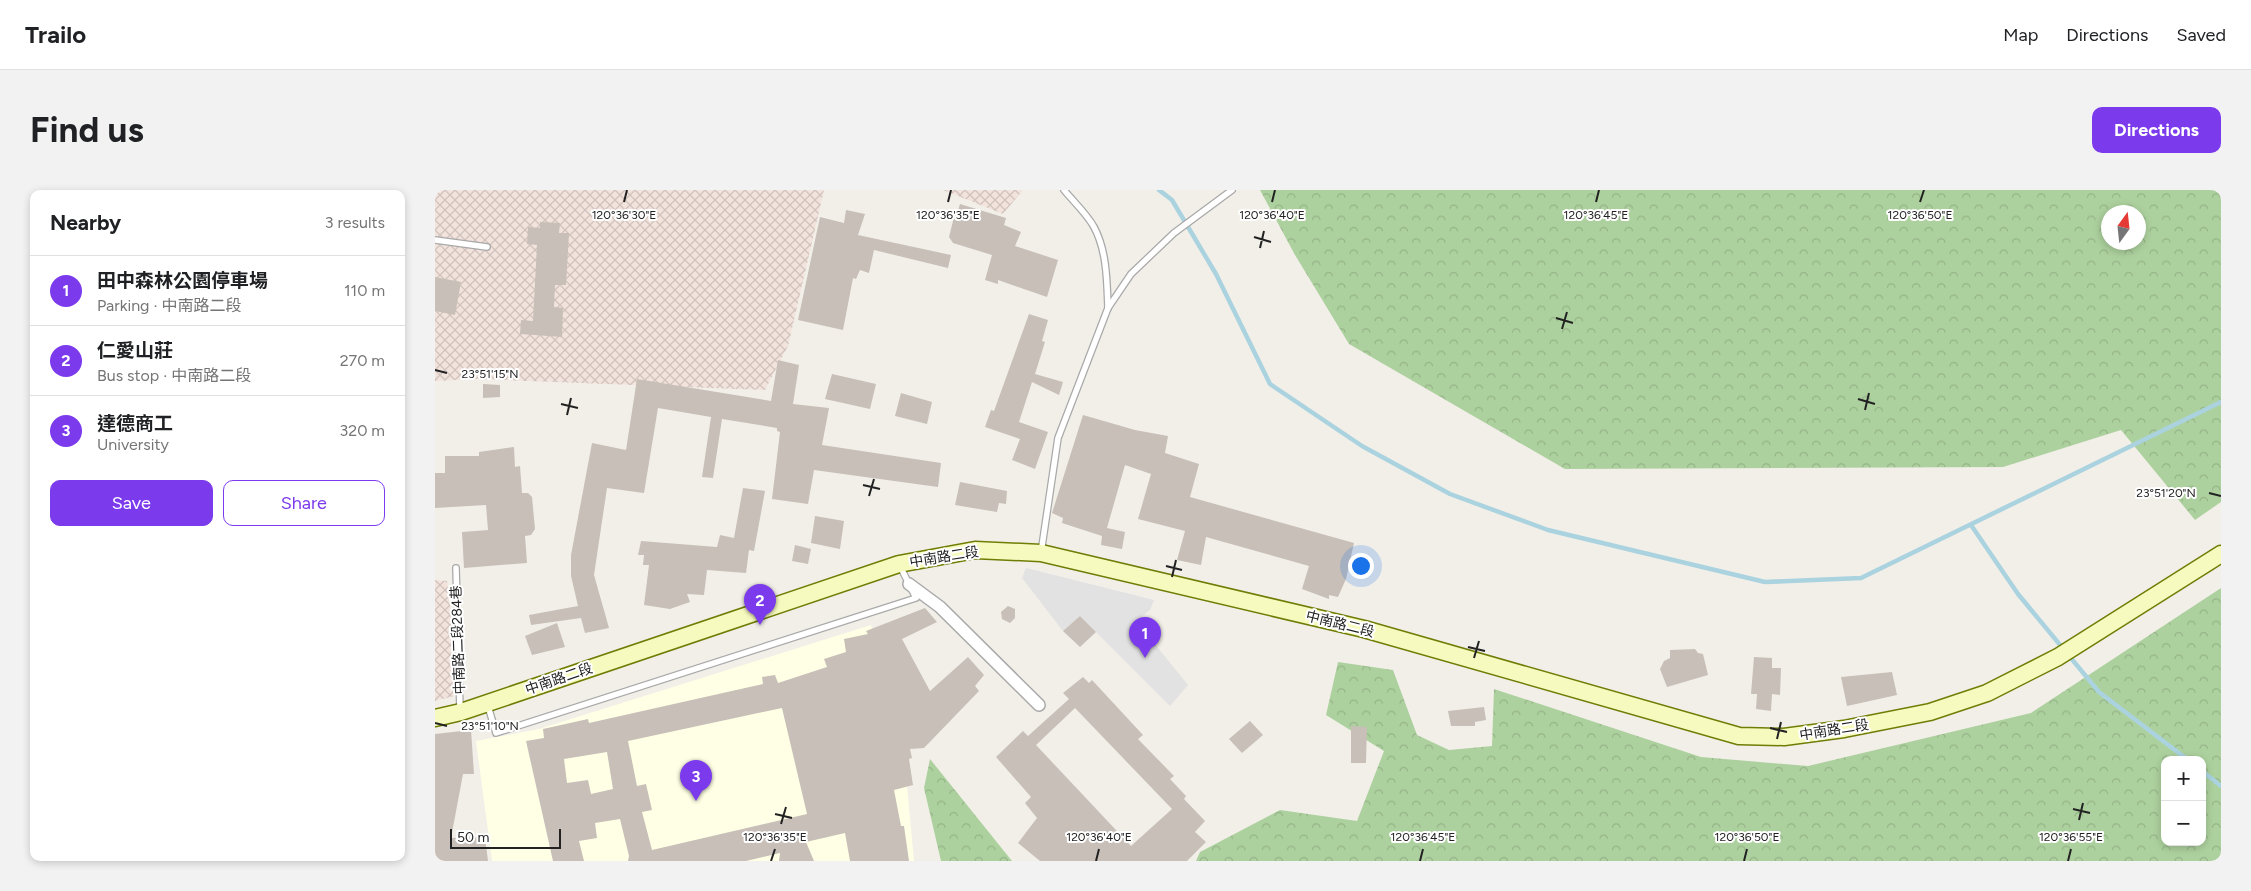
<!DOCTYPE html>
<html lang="en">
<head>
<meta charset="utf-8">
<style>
  :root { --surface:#fff; --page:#f2f2f2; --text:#202124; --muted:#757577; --line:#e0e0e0; --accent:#7c3aed }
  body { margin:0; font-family:Figtree,"Noto Sans TC",sans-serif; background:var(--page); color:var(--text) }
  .controls { position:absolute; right:15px; bottom:15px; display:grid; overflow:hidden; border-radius:10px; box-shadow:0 2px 8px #0003 }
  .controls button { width:45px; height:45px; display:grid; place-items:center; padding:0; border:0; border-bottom:1px solid var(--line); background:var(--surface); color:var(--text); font:25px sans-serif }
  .compass { position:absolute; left:1666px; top:15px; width:45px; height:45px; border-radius:50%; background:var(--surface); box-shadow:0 2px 8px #0003; rotate:15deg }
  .scale { position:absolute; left:15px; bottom:12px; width:111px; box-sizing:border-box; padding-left:5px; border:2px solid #222; border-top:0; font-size:14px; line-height:18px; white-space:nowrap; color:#222; -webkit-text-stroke:4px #fff; paint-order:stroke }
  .you { position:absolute; left:925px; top:375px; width:18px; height:18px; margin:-12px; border:4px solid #fff; border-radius:50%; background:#1a73e8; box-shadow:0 0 0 8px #1a73e833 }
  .badge { display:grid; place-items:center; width:32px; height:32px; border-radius:50%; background:var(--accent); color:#fff; font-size:16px; font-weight:700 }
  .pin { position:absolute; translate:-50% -41px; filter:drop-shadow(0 1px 2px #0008) }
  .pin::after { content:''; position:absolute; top:26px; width:18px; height:15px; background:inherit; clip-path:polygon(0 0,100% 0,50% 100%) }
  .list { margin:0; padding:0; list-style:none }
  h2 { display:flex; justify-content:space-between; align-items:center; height:65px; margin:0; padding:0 20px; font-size:21px }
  h2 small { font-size:16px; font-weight:400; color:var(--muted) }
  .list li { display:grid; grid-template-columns:32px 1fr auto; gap:15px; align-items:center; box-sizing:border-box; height:70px; padding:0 20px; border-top:1px solid var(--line) }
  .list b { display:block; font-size:19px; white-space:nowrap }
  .list p { margin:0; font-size:16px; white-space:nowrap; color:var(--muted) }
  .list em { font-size:16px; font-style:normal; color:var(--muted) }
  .actions { display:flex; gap:10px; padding:15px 20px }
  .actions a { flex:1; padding:11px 0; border:1px solid var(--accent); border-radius:10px; text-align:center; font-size:18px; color:var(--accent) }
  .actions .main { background:var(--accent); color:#fff }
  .map { position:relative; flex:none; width:1786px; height:671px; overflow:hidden; border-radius:10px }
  header { display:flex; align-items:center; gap:30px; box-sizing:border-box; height:70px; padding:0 25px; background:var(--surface); border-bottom:1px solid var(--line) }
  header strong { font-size:24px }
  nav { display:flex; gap:28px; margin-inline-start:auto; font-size:18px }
  .intro { display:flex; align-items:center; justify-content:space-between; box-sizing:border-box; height:120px; padding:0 30px }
  h1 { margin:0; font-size:35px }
  .button { padding:12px 22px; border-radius:10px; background:var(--accent); color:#fff; font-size:18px; font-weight:700 }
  main { display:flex; gap:30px; padding:0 30px }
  aside { flex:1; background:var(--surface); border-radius:10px; box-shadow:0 2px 8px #0003 }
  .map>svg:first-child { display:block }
  .education { fill:#ffffe5 }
  .military { fill:url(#military-cross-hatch) }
  .forest { fill:url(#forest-crowns); fill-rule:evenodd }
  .parking { fill:#e2e2e2 }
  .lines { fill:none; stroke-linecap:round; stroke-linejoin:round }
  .stream { stroke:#aad3df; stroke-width:4.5 }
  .building { fill:#c7bfb8; fill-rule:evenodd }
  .lane-casing { stroke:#a9a9a9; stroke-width:8 }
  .street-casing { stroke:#a9a9a9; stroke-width:14 }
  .secondary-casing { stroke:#707d05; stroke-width:19 }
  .lane { stroke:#fff; stroke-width:5.5 }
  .street { stroke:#fff; stroke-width:11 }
  .secondary { stroke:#f7fabf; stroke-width:16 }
  .ticks { fill:none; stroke:#222; stroke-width:2 }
  .labels { text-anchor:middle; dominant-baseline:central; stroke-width:4; stroke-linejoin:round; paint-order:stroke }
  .street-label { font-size:14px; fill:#222; stroke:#fff }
  .ticks-label { font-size:12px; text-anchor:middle; fill:#222; stroke:#fff; stroke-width:4; stroke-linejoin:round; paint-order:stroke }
</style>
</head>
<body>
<header>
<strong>Trailo</strong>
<nav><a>Map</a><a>Directions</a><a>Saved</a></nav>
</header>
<div class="intro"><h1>Find us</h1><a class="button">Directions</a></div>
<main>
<aside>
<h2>Nearby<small>3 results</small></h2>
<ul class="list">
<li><span class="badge">1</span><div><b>田中森林公園停車場</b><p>Parking · 中南路二段</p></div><em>110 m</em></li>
<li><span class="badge">2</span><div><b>仁愛山莊</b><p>Bus stop · 中南路二段</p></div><em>270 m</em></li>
<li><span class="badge">3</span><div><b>達德商工</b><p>University</p></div><em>320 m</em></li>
</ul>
<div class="actions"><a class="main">Save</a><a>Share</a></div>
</aside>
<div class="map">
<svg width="1786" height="671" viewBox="0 0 1786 671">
  <defs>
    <pattern id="military-cross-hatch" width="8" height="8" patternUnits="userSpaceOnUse" patternTransform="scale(1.25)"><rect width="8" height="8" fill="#f3e3dd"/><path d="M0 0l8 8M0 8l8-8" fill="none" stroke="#d0c2bd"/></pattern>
    <pattern id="forest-crowns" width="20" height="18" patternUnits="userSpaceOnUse" patternTransform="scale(1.25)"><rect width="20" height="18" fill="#add19e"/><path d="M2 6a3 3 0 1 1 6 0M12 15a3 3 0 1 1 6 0" fill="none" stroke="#95b388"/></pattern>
  </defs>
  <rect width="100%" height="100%" fill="#f2efe9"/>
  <path class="education" d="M436,435L467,542L479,671H57L41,551L104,539Z"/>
  <g class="military">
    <path d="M0,0H389L353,156L330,200L41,189L0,191Z"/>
    <path d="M508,0H588L568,24Z"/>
    <path d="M0,390L12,391L17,433L19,506L0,511Z"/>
  </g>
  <g class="forest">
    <path d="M825,0H1786V312L1760,330L1686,240L1568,277L1130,279L914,154L860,65ZM1674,22H1704V52H1674Z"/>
    <path d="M1786,398V671H761L765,662L845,620L922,631L949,561L891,525L903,472L958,480L982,545L1014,560L1057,556L1059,499L1266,567L1373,576L1596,523ZM1730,570H1767V652H1730Z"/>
    <path d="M495,569L577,671H506L489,598Z"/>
  </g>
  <path class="parking" d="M591,378L719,410L715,420L701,431L753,495L735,516L645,426L628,441L587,388Z"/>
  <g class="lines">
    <g class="stream">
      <path d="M724,0L737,10L781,84L835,194L927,256L1015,304L1113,340L1330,392L1426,388L1786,212"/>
      <path d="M1536,335L1583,404L1664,502L1753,570"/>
      <path d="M1767,581L1786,596"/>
    </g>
  </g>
  <g class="building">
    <path d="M525,14L571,28L569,35L586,42L580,56L623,70L612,107L563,90V94L550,90L557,65L518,53L514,47L520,23L522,24Z"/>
    <path d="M411,20L430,24L423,45L516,65L513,78L439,60L434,83L425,80L421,89L418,88L408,140L363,130L385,27L409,33Z"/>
    <path d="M105,32L125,33L124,43H134L131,95H120L119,117L128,118L127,147L85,144L86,130L98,131L102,55L92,54L93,37L105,38Z"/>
    <path d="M0,87L26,92L20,125L0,121Z"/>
    <path d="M594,124L613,130L607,151L610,152L600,184L628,192L624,205L597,192L584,232L613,242L600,279L577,270L585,249L550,237L556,220L559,221Z"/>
    <path d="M343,170L364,175L358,214L394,218L387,255L506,273L503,297L379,280L373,314L337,309L345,242L342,241V238L287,229L278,288L267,287L276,227L223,218L209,303L172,298L159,385L174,438L150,443L146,428L96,435L94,425L143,416L136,386V365L157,253L191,260L202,189L336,211Z"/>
    <path d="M397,184L441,194L435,219L390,209Z"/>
    <path d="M48,194L65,195V207L48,208Z"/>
    <path d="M466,203L497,212L492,234L460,226Z"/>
    <path d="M648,225L700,240L733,246L730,263L764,274L755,307L919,353L911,389L903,407L894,405V409L867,399L874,376L771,347L766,375L742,370L750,341L703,329L716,284L690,275L672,338L690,342L687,359L666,355L667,346L627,333L628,328L617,323Z"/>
    <path d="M79,257L80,277L85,276L87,303H93L97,307L100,339L96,345L90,346L92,373L29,378L27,342L53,340L51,315L0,318V283H10V266H44V262Z"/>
    <path d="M525,292L572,301L571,314L564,313L562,322L520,315Z"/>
    <path d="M308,298L330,301L319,361L314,360L311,383L272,380L269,405L252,404L255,412L235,419L209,415L214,375H208L209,365H203L206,351L282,357L285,345L299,348Z"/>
    <path d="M380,326L409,331L405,359L376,353Z"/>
    <path d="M360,355L376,359L373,374L357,371Z"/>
    <path d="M573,416L580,419V428L575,433L567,429L566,422Z"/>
    <path d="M490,418L502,432L467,449L495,501L533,467L549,485L540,496L544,501L489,558L475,559L477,568L474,569L478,595L459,600L466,636H469L474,671H415L410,643L371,652L379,671H344L345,663L311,671H193L194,666L185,629L160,633L162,648L144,651L149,671H118L91,551L109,548L108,539L153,529L154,533L328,494L327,487L340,485L343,493L392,477L389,469L411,462L409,449L433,444L431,441ZM347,518L372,624L217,660L207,622L217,620L211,594L202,596L193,551ZM172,562L178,599L156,604L153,590L132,593L129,569Z"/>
    <path d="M645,426L661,442L645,457L628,441Z"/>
    <path d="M122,433L130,457L97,465L90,446Z"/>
    <path d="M1260,459L1263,463L1268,464L1273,485L1232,497L1225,479L1229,471L1235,468V460Z"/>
    <path d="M1319,467L1337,468V478H1346L1345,505L1337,504L1336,521L1321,519L1322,504H1316Z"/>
    <path d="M1457,482L1462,505L1412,516L1406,487Z"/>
    <path d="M648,487L654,493L657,490L708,545L703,549L739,586L735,589L751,606L749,609L770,631L760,642L771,652L752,671H605L583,653L602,628L590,613L596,607L561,567L588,541L593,546L634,509L628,503ZM640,518L737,619L696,656L601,555Z"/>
    <path d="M1049,517L1051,530L1040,532V536H1016L1013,521Z"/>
    <path d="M815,531L828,545L807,563L794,549Z"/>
    <path d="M916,536L932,537L931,573H916Z"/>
    <path d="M36,540L39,584H28L16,648L50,647L53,671H0V544Z"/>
  </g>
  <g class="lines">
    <defs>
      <g id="lane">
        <path d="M629,0C638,11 652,24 659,37C672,61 672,92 673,118"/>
        <path d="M0,50L52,57"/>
        <path d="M606,363L623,248L673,118L696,84L739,43L797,0"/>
        <path d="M21,378L25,520"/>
        <path d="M53,516L61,543L481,408L465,376"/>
      </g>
      <path id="street" d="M474,394L505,417L604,515"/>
      <path id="secondary" d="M0,528L26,522L464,374L540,360L606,363L929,439L1304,546L1349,547L1409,539L1495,522L1552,503L1623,467L1786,364"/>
    </defs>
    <use href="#lane" class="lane-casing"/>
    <use href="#street" class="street-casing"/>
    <use href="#secondary" class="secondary-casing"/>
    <use href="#lane" class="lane"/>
    <use href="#street" class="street"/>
    <use href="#secondary" class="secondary"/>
  </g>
  <path class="ticks" d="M189,12L192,0M513,12L516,0M837,12L840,0M1161,12L1164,0M1485,12L1489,0M819,47L836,52M825,58L829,41M1121,128L1138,133M1127,139L1132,122M0,180L12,183M1423,209L1440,214M126,214L143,218M1430,220L1434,203M132,225L136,208M428,295L445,299M1774,303L1786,306M434,306L439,289M731,376L747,380M737,387L741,370M1033,457L1050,461M1039,468L1044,451M0,533L12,536M1335,538L1352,542M1342,549L1346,532M1638,619L1655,623M340,624L357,628M1644,630L1648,613M346,634L351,617M336,671L340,659M661,671L664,659M985,671L988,659M1309,671L1312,659M1633,671L1636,659"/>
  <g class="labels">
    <g class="street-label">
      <text transform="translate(509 367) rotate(-9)">中南路二段</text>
      <text transform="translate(905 434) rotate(14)">中南路二段</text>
      <text transform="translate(23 450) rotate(-92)">中南路二段284巷</text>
      <text transform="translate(124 489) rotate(-19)">中南路二段</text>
      <text transform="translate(1399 540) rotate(-9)">中南路二段</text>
    </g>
  </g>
  <g class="ticks-label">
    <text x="189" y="29">120°36'30"E</text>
    <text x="513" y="29">120°36'35"E</text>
    <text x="837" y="29">120°36'40"E</text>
    <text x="1161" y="29">120°36'45"E</text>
    <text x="1485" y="29">120°36'50"E</text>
    <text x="55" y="188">23°51'15"N</text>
    <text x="1731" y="307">23°51'20"N</text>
    <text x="55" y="540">23°51'10"N</text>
    <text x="340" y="651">120°36'35"E</text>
    <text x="664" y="651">120°36'40"E</text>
    <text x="988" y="651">120°36'45"E</text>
    <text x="1312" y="651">120°36'50"E</text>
    <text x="1636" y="651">120°36'55"E</text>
  </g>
</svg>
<div class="controls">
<button>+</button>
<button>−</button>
</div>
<svg class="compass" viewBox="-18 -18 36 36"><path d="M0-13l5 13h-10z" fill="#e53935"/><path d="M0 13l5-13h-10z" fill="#757577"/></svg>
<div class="scale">50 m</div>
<div class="you"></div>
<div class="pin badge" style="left:710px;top:468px">1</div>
<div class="pin badge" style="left:325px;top:435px">2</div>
<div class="pin badge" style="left:261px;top:611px">3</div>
</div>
</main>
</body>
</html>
